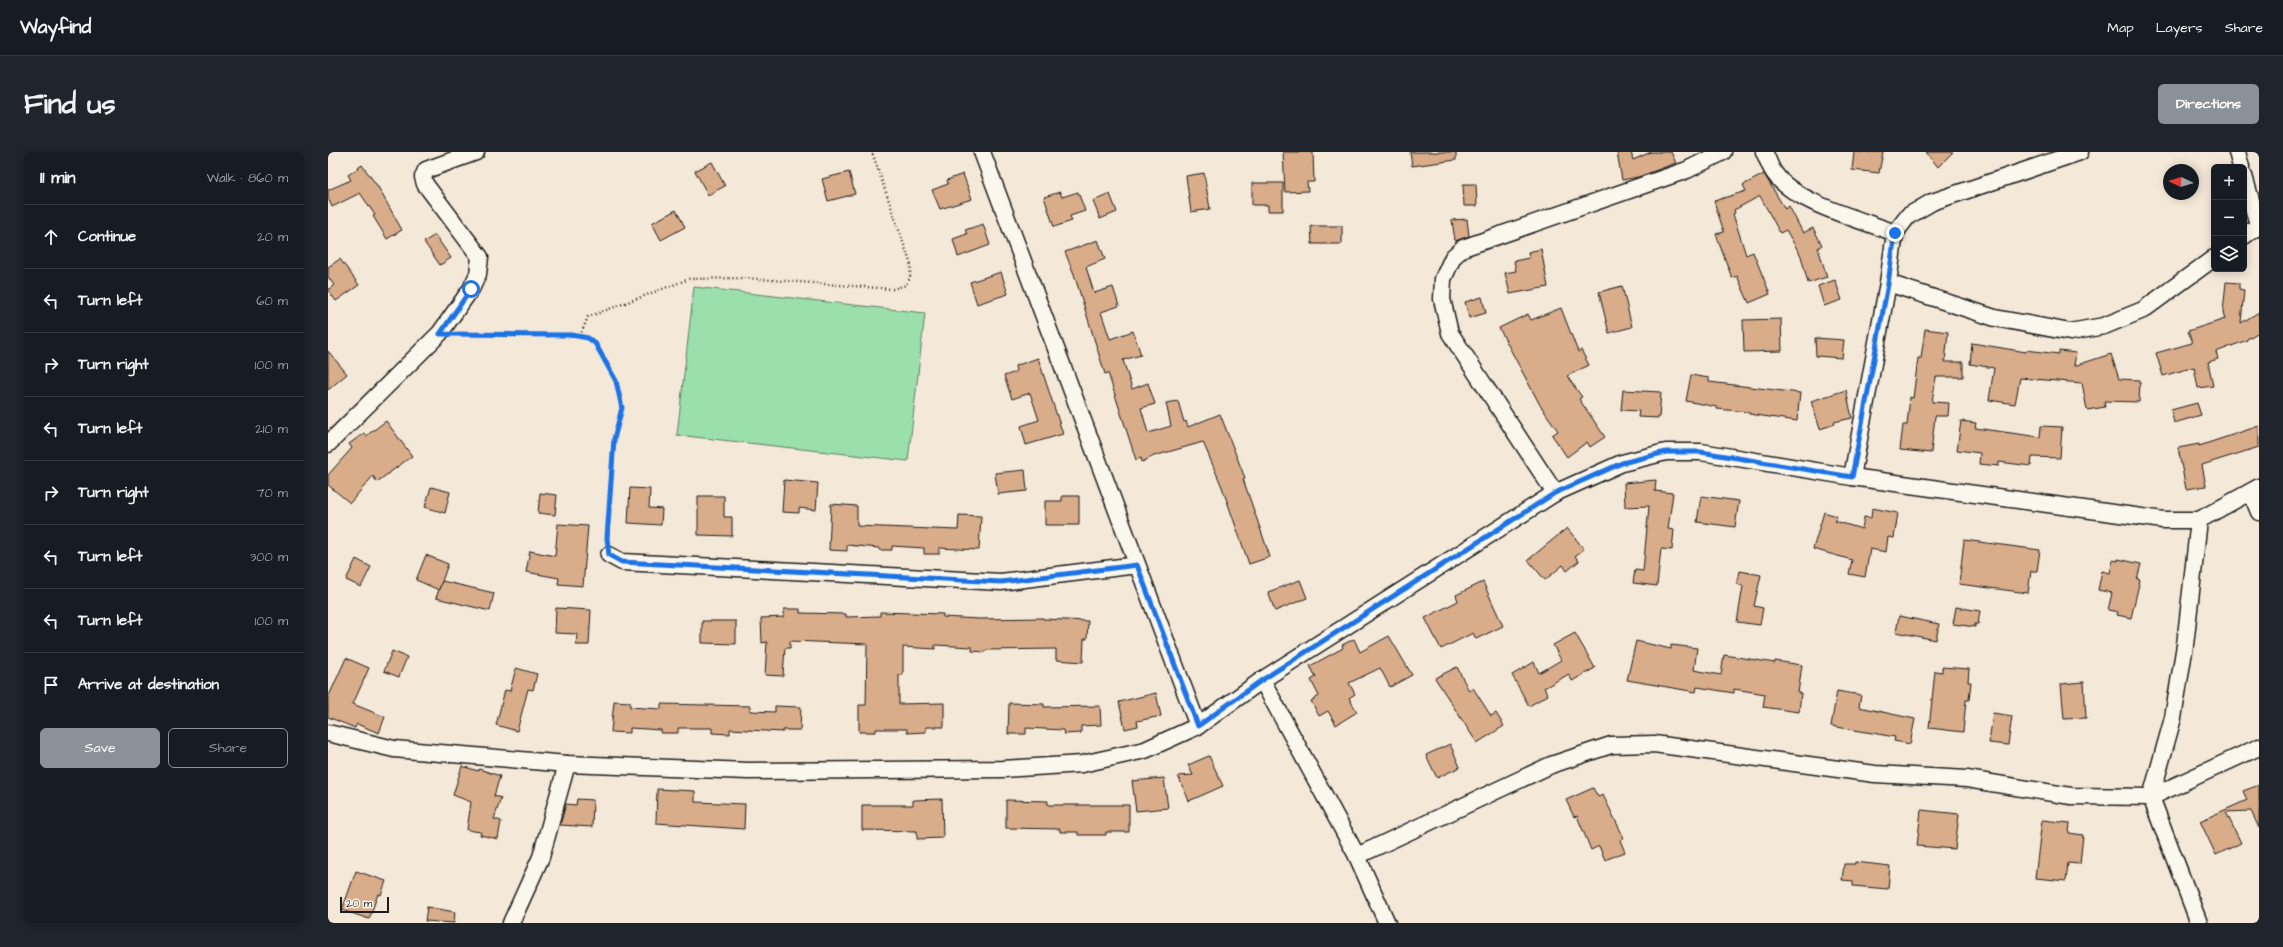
<!DOCTYPE html>
<html lang="en">
<head>
<meta charset="utf-8">
<style>
  :root { --surface:#171b24; --page:#20242c; --text:#f1f3f6; --muted:#9ea1a6; --line:#363941; --accent:#8c9099 }
  body { margin:0; font-family:"Architects Daughter",sans-serif; background:var(--page); color:var(--text) }
  .controls { position:absolute; right:12px; top:12px; display:grid; overflow:hidden; border-radius:6px; box-shadow:0 2px 10px #0003 }
  .controls button { width:36px; height:36px; display:grid; place-items:center; padding:0; border:0; border-bottom:1px solid var(--line); background:var(--surface); color:var(--text); font:20px sans-serif }
  .compass { position:absolute; left:1835px; top:12px; width:36px; height:36px; border-radius:50%; background:var(--surface); box-shadow:0 2px 10px #0003; rotate:274deg }
  .scale { position:absolute; left:12px; bottom:10px; width:49px; box-sizing:border-box; padding-left:4px; border:2px solid #1c1c1c; border-top:0; font-size:11px; line-height:14px; white-space:nowrap; color:#1c1c1c; -webkit-text-stroke:3px #fbf7ec; paint-order:stroke }
  .stop { position:absolute; width:12px; height:12px; margin:-9px; border:3px solid #1a73e8; border-radius:50%; background:#fff }
  .stop.end { background:#1a73e8; border-color:#fff; box-shadow:0 1px 4px #0008 }
  .list { margin:0; padding:0; list-style:none }
  h2 { display:flex; justify-content:space-between; align-items:center; height:52px; margin:0; padding:0 16px; font-size:17px }
  h2 small { font-size:13px; font-weight:400; color:var(--muted) }
  .list li { display:grid; grid-template-columns:26px 1fr auto; gap:12px; align-items:center; box-sizing:border-box; height:64px; padding:0 16px; border-top:1px solid var(--line) }
  .list b { display:block; font-size:15px; white-space:nowrap }
  .list em { font-size:13px; font-style:normal; color:var(--muted) }
  .actions { display:flex; gap:8px; padding:12px 16px }
  .actions a { flex:1; padding:9px 0; border:1px solid var(--accent); border-radius:6px; text-align:center; font-size:14px; color:var(--accent) }
  .actions .main { background:var(--accent); color:#fff }
  .icon { flex:none; width:22px; height:22px; fill:none; stroke:currentColor; stroke-width:2; stroke-linecap:round; stroke-linejoin:round }
  .map { position:relative; flex:none; width:1931px; height:771px; overflow:hidden; border-radius:6px }
  header { display:flex; align-items:center; gap:24px; box-sizing:border-box; height:56px; padding:0 20px; background:var(--surface); border-bottom:1px solid var(--line) }
  header strong { font-size:19px }
  nav { display:flex; gap:22px; margin-inline-start:auto; font-size:14px }
  .intro { display:flex; align-items:center; justify-content:space-between; box-sizing:border-box; height:96px; padding:0 24px }
  h1 { margin:0; font-size:28px }
  .button { padding:10px 18px; border-radius:6px; background:var(--accent); color:#fff; font-size:14px; font-weight:700 }
  main { display:flex; gap:24px; padding:0 24px }
  aside { flex:1; background:var(--surface); border-radius:6px; box-shadow:0 2px 10px #0003 }
  .map>svg:first-child { display:block }
  .green { fill:#9be0ac; stroke:#5c7e64 }
  .building { fill:#d9ac8a; stroke:#1c1c1c }
  .lines { fill:none; stroke-linecap:round; stroke-linejoin:round }
  .street-casing { stroke:#1c1c1c; stroke-width:19 }
  .path { stroke:#1c1c1c; stroke-width:2.5; stroke-dasharray:1 3; stroke-linecap:butt }
  .street { stroke:#fbf7ec; stroke-width:16 }
  .route { stroke:#1a73e8; stroke-width:5 }
</style>
</head>
<body>
<header>
<strong>Wayfind</strong>
<nav><a>Map</a><a>Layers</a><a>Share</a></nav>
</header>
<div class="intro"><h1>Find us</h1><a class="button">Directions</a></div>
<main>
<aside>
<h2>11 min<small>Walk · 860 m</small></h2>
<ul class="list">
<li><svg class="icon" aria-label="ahead" viewBox="0 0 24 24"><path d="M12 20V5M6 11l6-6 6 6"/></svg><div><b>Continue</b></div><em>20 m</em></li>
<li><svg class="icon" aria-label="left" viewBox="0 0 24 24"><path d="M17 20v-9H6M10 6l-5 5 5 5"/></svg><div><b>Turn left</b></div><em>60 m</em></li>
<li><svg class="icon" aria-label="right" viewBox="0 0 24 24"><path d="M7 20v-9h11M14 6l5 5-5 5"/></svg><div><b>Turn right</b></div><em>100 m</em></li>
<li><svg class="icon" aria-label="left" viewBox="0 0 24 24"><path d="M17 20v-9H6M10 6l-5 5 5 5"/></svg><div><b>Turn left</b></div><em>210 m</em></li>
<li><svg class="icon" aria-label="right" viewBox="0 0 24 24"><path d="M7 20v-9h11M14 6l5 5-5 5"/></svg><div><b>Turn right</b></div><em>70 m</em></li>
<li><svg class="icon" aria-label="left" viewBox="0 0 24 24"><path d="M17 20v-9H6M10 6l-5 5 5 5"/></svg><div><b>Turn left</b></div><em>300 m</em></li>
<li><svg class="icon" aria-label="left" viewBox="0 0 24 24"><path d="M17 20v-9H6M10 6l-5 5 5 5"/></svg><div><b>Turn left</b></div><em>100 m</em></li>
<li><svg class="icon" aria-label="arrive" viewBox="0 0 24 24"><path d="M6 21V4h12l-3 4 3 4H6"/></svg><div><b>Arrive at destination</b></div></li>
</ul>
<div class="actions"><a class="main">Save</a><a>Share</a></div>
</aside>
<div class="map">
<svg width="1931" height="771" viewBox="0 0 1931 771">
  <rect width="100%" height="100%" fill="#f4e8d8"/>
  <filter id="ink" filterUnits="userSpaceOnUse"><feTurbulence type="fractalNoise" baseFrequency=".025" numOctaves="2"/><feDisplacementMap in="SourceGraphic" scale="8" xChannelSelector="R" yChannelSelector="G"/><feConvolveMatrix kernelMatrix="1 2 1 2 8 2 1 2 1" color-interpolation-filters="sRGB"/></filter>
  <g filter="url(#ink)">
    <path class="green" d="M366,135L597,161L580,309L349,283Z"/>
    <g class="building">
      <path d="M955,0H985L986,30H979L980,39L957,40Z"/>
      <path d="M1082,0H1128V8L1084,14Z"/>
      <path d="M1289,0H1303L1305,8L1323,0H1343L1348,11L1310,25L1294,28Z"/>
      <path d="M1526,0H1555L1551,21L1524,18Z"/>
      <path d="M1598,0H1625L1610,15Z"/>
      <path d="M384,10L397,34L380,43L367,19Z"/>
      <path d="M34,13L50,35L74,78L59,87L45,64L47,63L32,41L4,55L0,46V38L23,28L20,23Z"/>
      <path d="M521,20L527,42L500,49L494,27Z"/>
      <path d="M876,21L882,57L863,60L858,24Z"/>
      <path d="M635,22L644,47L612,57L604,38L620,32L619,28Z"/>
      <path d="M1436,22L1457,57L1461,54L1475,81L1485,76L1494,93L1490,96L1499,125L1480,131L1473,104L1458,78L1452,81L1432,44L1406,58L1407,61L1405,62L1418,103L1425,100L1442,142L1421,151L1409,124L1404,126L1391,91L1388,82L1396,80L1386,49L1418,39L1415,33Z"/>
      <path d="M924,31H955V59H940V53H924Z"/>
      <path d="M1135,32H1148L1149,54H1136Z"/>
      <path d="M732,40L734,45L750,40L757,59L742,64L744,69L726,75L716,45Z"/>
      <path d="M782,42L789,60L772,67L765,49Z"/>
      <path d="M348,58L357,75L333,88L324,71Z"/>
      <path d="M1139,67L1141,84L1127,89L1124,68Z"/>
      <path d="M655,72L662,93L630,105L625,87L639,82L637,78Z"/>
      <path d="M983,74H1014V92H984Z"/>
      <path d="M107,83L123,106L112,113L96,90Z"/>
      <path d="M770,88L777,107L758,115L766,141L785,135L791,154L773,160L782,187L805,179L813,203L795,208L804,237L820,231L827,252L813,256L820,281L843,274L838,251L850,249L856,270L858,269L860,275L892,262L917,326L915,327L942,405L921,412L894,335L875,290L826,304L814,310L813,306L808,308L780,221L777,222L746,122L737,100Z"/>
      <path d="M1213,97L1220,135L1182,142L1177,121L1188,119L1186,109L1201,106L1200,100Z"/>
      <path d="M12,107L31,133L8,149L0,138L6,133L0,125V115Z"/>
      <path d="M673,120L680,142L649,152L642,130Z"/>
      <path d="M1507,128L1514,148L1496,154L1490,134Z"/>
      <path d="M1898,130L1911,131V137L1916,138L1913,171L1931,160V180L1919,187V188L1888,200L1890,207L1880,210L1885,234L1870,236L1866,215L1835,224L1828,201L1864,191L1860,179L1897,167L1895,160Z"/>
      <path d="M1294,134L1304,175L1281,181L1271,140Z"/>
      <path d="M1154,145L1158,161L1141,166L1137,150Z"/>
      <path d="M1233,156L1250,200L1253,198L1261,213L1239,224L1254,245L1251,247L1277,285L1262,295L1259,290L1239,305L1224,283L1230,279L1212,253L1171,176L1200,162L1203,168Z"/>
      <path d="M1453,167L1454,199L1416,200L1415,168Z"/>
      <path d="M1597,177L1620,180L1617,210H1635V225H1608L1604,250L1621,251L1620,264H1607L1603,301L1572,298L1575,273H1579L1582,245L1585,246L1590,206H1593Z"/>
      <path d="M1487,186L1516,188L1514,206L1488,204Z"/>
      <path d="M1644,191L1698,200V198L1731,202V199L1748,201L1746,214L1783,202L1791,227L1812,228L1811,250L1776,249L1777,255L1759,258L1754,231L1692,226L1687,252L1661,248L1666,216L1642,212Z"/>
      <path d="M0,199L19,222L0,238Z"/>
      <path d="M710,206L735,282L698,293L693,274L711,268L702,241L684,247L676,224L688,220L687,214Z"/>
      <path d="M1363,223L1381,226V230L1472,241L1469,269L1421,262V260L1389,257V255L1358,249Z"/>
      <path d="M1295,238L1333,240L1331,266L1310,265L1311,259L1293,258Z"/>
      <path d="M1518,238L1524,266L1506,270L1507,272L1492,277L1483,249Z"/>
      <path d="M1869,251L1873,263L1846,271L1843,258Z"/>
      <path d="M58,269L84,304L49,330L45,324L22,351L0,333V323L24,296L21,292L36,281L38,284Z"/>
      <path d="M1633,269L1648,271L1647,276L1712,285L1713,274L1734,275L1732,306L1704,305L1703,314L1671,310V314L1651,312L1652,301L1629,298Z"/>
      <path d="M1931,274V295L1874,313L1878,334L1858,337L1850,296L1871,292V294Z"/>
      <path d="M697,318L699,339L670,342L667,321Z"/>
      <path d="M456,328L490,331L488,358L471,356V361L454,360Z"/>
      <path d="M1328,328L1327,339L1345,341L1340,377L1346,378L1344,398L1333,397L1329,434L1305,431L1307,418L1315,419L1321,354L1297,355L1296,331Z"/>
      <path d="M103,335L122,340L117,361L97,355Z"/>
      <path d="M302,336L322,337L321,356L334,357L333,373L300,371Z"/>
      <path d="M212,341L229,343L227,363L210,361Z"/>
      <path d="M370,344H396V365H404V384L370,383Z"/>
      <path d="M734,344H751V373H717V349H734Z"/>
      <path d="M1373,344L1411,349L1407,375L1369,370Z"/>
      <path d="M503,352L529,354V374L630,378L631,363L653,364L651,398L611,396V402H596V396L564,394V398H551V396L519,393V399L501,398Z"/>
      <path d="M1544,356L1570,361L1566,386L1560,385L1558,400L1542,397L1537,425L1521,422L1524,408L1485,397L1496,360L1508,364L1507,369L1534,377L1536,365L1543,366Z"/>
      <path d="M230,372L260,374L255,434L230,432L231,426L198,420L202,399L227,404Z"/>
      <path d="M1239,376L1256,397L1247,404L1251,409L1239,419L1235,413L1217,428L1200,408Z"/>
      <path d="M1636,388L1712,398L1709,419H1703L1700,441L1631,432Z"/>
      <path d="M98,403L120,412L111,438L88,428Z"/>
      <path d="M28,407L43,415L33,435L18,428Z"/>
      <path d="M1790,407L1813,412L1809,427L1812,428L1803,466L1789,463L1790,460L1780,458L1784,441L1770,438L1774,419L1782,421L1785,408L1790,409Z"/>
      <path d="M1412,419L1433,423L1426,454L1435,456L1432,473L1409,470L1415,434L1409,432Z"/>
      <path d="M972,428L979,446L947,459L940,440Z"/>
      <path d="M114,429L166,441L162,459L108,446Z"/>
      <path d="M1155,430L1175,474L1148,487L1145,481L1113,497L1097,466L1130,449L1128,443Z"/>
      <path d="M1628,455L1652,459L1650,472H1647V475L1625,472Z"/>
      <path d="M228,456L263,458L261,493H248L249,482L227,481Z"/>
      <path d="M456,457H472V461L518,462V465L552,464V460L615,462V465L651,467L715,466V467L760,469L759,487H756L755,510L728,508V497L658,498L657,500L644,499V495L607,493V497L575,495V523H571V552L616,551V575H598V580L579,581V577H548V580H531V553H538L539,492L462,489V496H457L455,524L437,523L439,490L434,491L433,466L456,465Z"/>
      <path d="M1571,464L1611,472L1608,488L1568,480Z"/>
      <path d="M374,469H408V492L374,491Z"/>
      <path d="M1247,481L1267,516L1244,529L1241,522L1216,536L1220,543L1201,554L1184,523L1206,510L1211,521L1233,508L1225,493Z"/>
      <path d="M1061,484L1084,523L1062,535L1052,516L1021,531L1027,542L1021,546L1029,560L1008,573L1000,559L991,564L983,549L991,544L983,528L988,525L982,514L1015,496L1014,493L1026,487L1032,500Z"/>
      <path d="M1308,489L1343,497V493L1369,496L1366,518L1393,523L1396,503L1447,511V509L1474,513L1470,541H1473L1471,560L1435,555L1437,542L1406,537V541L1369,535L1368,540L1299,528Z"/>
      <path d="M64,499L79,505L71,525L56,519Z"/>
      <path d="M18,506L41,516L25,552L57,565L51,581L29,572L27,576L0,565V546Z"/>
      <path d="M1129,515L1141,539L1145,536L1163,564L1168,561L1176,574L1149,591L1107,526Z"/>
      <path d="M1614,515L1641,517L1640,530H1643L1641,548H1638L1635,580L1601,576L1607,519L1614,520Z"/>
      <path d="M188,516L209,522L205,538L200,537L189,579L168,573L177,538L182,539Z"/>
      <path d="M1756,530L1758,566L1736,567L1733,532Z"/>
      <path d="M1509,539L1533,543L1531,555L1587,567L1582,592L1566,589L1567,585L1503,574Z"/>
      <path d="M828,541L833,564L809,569L810,574L797,577L791,550Z"/>
      <path d="M286,549L302,550V555L333,557V552L422,554V559L447,560V554L473,555L472,578H455V580L402,577V582L384,581V576H350V581H333V578L302,576V581L283,580Z"/>
      <path d="M681,551L716,552V555L772,554L773,573L753,574V581L736,582L735,578L698,576V582H680Z"/>
      <path d="M1665,561L1684,564L1680,593L1661,591Z"/>
      <path d="M1122,592L1132,615L1109,626L1098,603Z"/>
      <path d="M881,604L895,634L861,649L850,624L865,623L860,613Z"/>
      <path d="M134,614L150,619L151,617L172,624L166,644L173,646L166,667L173,669L170,687L152,683L153,680L139,678L143,650L125,643Z"/>
      <path d="M836,626L840,656L808,659L804,629Z"/>
      <path d="M1931,633V676L1923,659L1898,660L1913,691L1888,703L1872,669L1919,648L1915,639Z"/>
      <path d="M1265,636L1270,645L1275,643L1296,686L1292,688L1297,700L1277,708L1271,694L1263,698L1249,664L1246,665L1238,648Z"/>
      <path d="M329,637L367,639V650L417,652L416,677L328,671Z"/>
      <path d="M249,647L265,648L264,675L232,673L238,652L248,653Z"/>
      <path d="M614,647L615,686L589,687V679L534,678V653H585V648Z"/>
      <path d="M678,648L720,649V653H801V680H778V683H750V680H732V677L678,676Z"/>
      <path d="M1593,658L1631,662L1627,697L1589,694Z"/>
      <path d="M1714,668L1742,671L1741,681L1755,683L1752,712L1740,711L1738,729L1707,726Z"/>
      <path d="M1527,710L1562,714L1560,737L1525,734V729L1514,728L1516,712H1527Z"/>
      <path d="M28,719L58,729L53,743L50,742L41,767L14,758Z"/>
      <path d="M99,755L127,760L126,771L97,769Z"/>
    </g>
    <g class="lines">
      <defs>
        <g id="street">
          <path d="M654,0L870,574"/>
          <path d="M1436,0C1440,7 1442,16 1447,22C1467,51 1534,68 1567,81"/>
          <path d="M1909,0L1913,15"/>
          <path d="M1916,24L1931,76"/>
          <path d="M1916,84L1930,74"/>
          <path d="M1560,131L1667,166L1742,180L1776,174L1815,158L1886,106"/>
          <path d="M0,292L112,181L143,137L150,122L152,105L97,32L95,25L98,18L148,0"/>
          <path d="M1524,325L1560,131L1567,81L1580,64L1604,50L1752,0"/>
          <path d="M1923,340L1931,360"/>
          <path d="M1227,341L1122,181L1114,147L1115,127L1125,105L1135,96L1359,18L1395,0"/>
          <path d="M281,403L294,410L673,430L809,413"/>
          <path d="M934,528L1029,704L1059,771"/>
          <path d="M0,581L66,597L239,612L420,619L674,617L754,612L817,598L870,574L934,528L1227,341L1294,311L1338,300H1373L1524,325L1835,368H1871L1931,335"/>
          <path d="M1029,704L1223,613L1283,593L1326,592L1547,622L1639,627L1743,644L1823,645L1931,595"/>
          <path d="M183,771L213,705L239,612"/>
          <path d="M1871,771L1823,645L1845,566L1857,493L1871,368"/>
        </g>
      </defs>
      <use href="#street" class="street-casing"/>
      <g class="path">
        <path d="M131,181L182,184L245,183L260,186L267,191L289,229L293,256L286,287L279,389"/>
        <path d="M252,184L260,165L361,127L417,126L565,137L578,133L582,126L583,113L544,0"/>
      </g>
      <use href="#street" class="street"/>
    </g>
  </g>
  <g class="lines" filter="url(#ink)">
    <path class="route" d="M143,137L112,182L244,183L260,186L267,191L288,229L294,256L286,287L279,386L281,403L294,410L673,430L809,413L870,574L934,528L1227,341L1294,311L1338,300H1373L1524,325L1560,132L1567,81"/>
  </g>
</svg>
<div class="controls">
<button>+</button>
<button>−</button>
<button><svg class="icon" aria-label="layers" viewBox="0 0 24 24"><path d="M12 4l9 5-9 5-9-5zM3 14l9 5 9-5"/></svg></button>
</div>
<svg class="compass" viewBox="-18 -18 36 36"><path d="M0-13l5 13h-10z" fill="#e53935"/><path d="M0 13l5-13h-10z" fill="#9ea1a6"/></svg>
<div class="scale">20 m</div>
<div class="stop" style="left:143px;top:137px"></div>
<div class="stop end" style="left:1567px;top:81px"></div>
</div>
</main>
</body>
</html>
